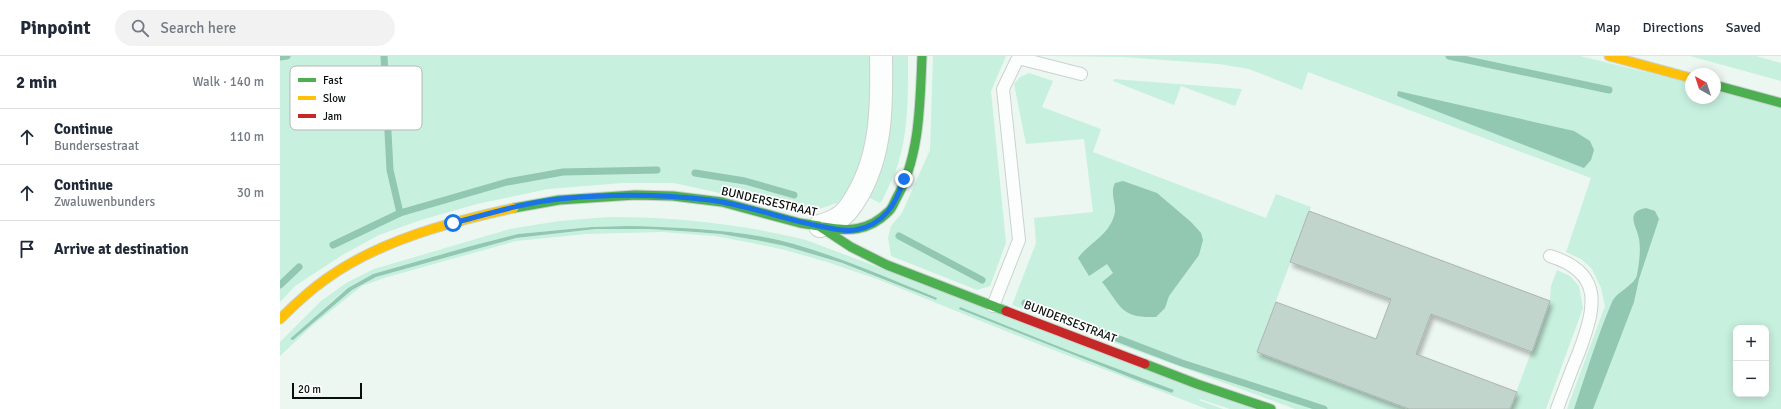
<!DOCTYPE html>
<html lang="en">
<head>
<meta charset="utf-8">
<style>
  :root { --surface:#fff; --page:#f2f2f3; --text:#1f2937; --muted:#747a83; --line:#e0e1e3 }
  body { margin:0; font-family:Signika,sans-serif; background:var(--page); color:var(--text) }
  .controls { position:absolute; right:12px; bottom:12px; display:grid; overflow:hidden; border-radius:8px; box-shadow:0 2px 10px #0003 }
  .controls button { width:36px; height:36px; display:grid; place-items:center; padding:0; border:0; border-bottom:1px solid var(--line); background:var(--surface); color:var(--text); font:20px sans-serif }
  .compass { position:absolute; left:1405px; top:12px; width:36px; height:36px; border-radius:50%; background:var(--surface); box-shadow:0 2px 10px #0003; rotate:321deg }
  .scale { position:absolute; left:12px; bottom:10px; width:70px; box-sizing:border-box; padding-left:4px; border:2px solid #080f0c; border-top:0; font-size:11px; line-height:14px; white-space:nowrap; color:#080f0c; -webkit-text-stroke:3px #fff; paint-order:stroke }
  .stop { position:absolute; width:12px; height:12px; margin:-9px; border:3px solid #1a73e8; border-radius:50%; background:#fff }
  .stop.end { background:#1a73e8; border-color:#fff; box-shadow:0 1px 4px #0008 }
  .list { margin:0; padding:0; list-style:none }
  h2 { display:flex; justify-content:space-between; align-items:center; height:52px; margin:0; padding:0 16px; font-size:17px }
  h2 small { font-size:13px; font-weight:400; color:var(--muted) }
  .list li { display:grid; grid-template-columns:26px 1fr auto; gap:12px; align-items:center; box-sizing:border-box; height:56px; padding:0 16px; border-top:1px solid var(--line) }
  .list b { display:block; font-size:15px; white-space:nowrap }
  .list p { margin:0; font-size:13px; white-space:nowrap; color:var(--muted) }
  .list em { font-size:13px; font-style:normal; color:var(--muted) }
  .icon { flex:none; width:22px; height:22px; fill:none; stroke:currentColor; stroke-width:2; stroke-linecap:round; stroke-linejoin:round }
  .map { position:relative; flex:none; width:1501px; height:353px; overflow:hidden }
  header { display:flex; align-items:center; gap:24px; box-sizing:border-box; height:56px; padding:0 20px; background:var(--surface); border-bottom:1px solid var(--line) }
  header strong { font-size:19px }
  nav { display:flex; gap:22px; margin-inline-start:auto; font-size:14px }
  .search { width:280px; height:36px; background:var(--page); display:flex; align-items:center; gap:10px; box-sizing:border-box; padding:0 14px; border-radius:22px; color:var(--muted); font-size:15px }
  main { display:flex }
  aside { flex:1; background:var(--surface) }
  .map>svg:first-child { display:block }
  .green { fill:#c7f0de; fill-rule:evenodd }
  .water { fill:#92c7b2 }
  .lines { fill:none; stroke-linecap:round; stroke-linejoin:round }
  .stream { stroke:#92c7b2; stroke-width:7 }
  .building { fill:#c2d5cd; stroke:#acb4b1; filter:url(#shadow) }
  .lane-casing { stroke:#cad2ce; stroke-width:14 }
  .street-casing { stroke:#cad2ce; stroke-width:24 }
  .fast-casing { stroke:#cad2ce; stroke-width:11 }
  .slow-casing { stroke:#cad2ce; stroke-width:11 }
  .jam-casing { stroke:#cad2ce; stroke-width:11 }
  .lane { stroke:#fcfefd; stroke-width:12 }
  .street { stroke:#fcfefd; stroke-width:22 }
  .fast { stroke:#4caf50; stroke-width:9 }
  .slow { stroke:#ffc107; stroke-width:9 }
  .jam { stroke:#c62828; stroke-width:9 }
  .route { stroke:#1a73e8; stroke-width:5 }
  .labels { text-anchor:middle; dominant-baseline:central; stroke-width:3.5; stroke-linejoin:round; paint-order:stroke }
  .street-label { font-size:12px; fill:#080f0c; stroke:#fff }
  .key { fill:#fff; stroke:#b5b7b6; stroke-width:1 }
  .key-label { font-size:11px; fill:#080f0c }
</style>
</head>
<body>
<header>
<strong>Pinpoint</strong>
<div class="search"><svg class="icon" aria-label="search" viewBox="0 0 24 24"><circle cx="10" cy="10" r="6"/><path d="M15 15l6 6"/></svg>Search here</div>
<nav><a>Map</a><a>Directions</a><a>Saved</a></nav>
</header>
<main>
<aside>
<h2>2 min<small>Walk · 140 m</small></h2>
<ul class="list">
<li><svg class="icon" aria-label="ahead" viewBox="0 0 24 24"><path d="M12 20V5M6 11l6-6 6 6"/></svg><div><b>Continue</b><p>Bundersestraat</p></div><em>110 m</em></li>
<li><svg class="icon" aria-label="ahead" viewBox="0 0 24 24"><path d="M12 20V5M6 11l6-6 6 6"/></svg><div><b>Continue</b><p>Zwaluwenbunders</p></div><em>30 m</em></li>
<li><svg class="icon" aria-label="arrive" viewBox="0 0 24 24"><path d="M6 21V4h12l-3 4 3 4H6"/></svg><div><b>Arrive at destination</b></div></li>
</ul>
</aside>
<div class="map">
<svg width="1501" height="353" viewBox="0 0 1501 353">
  <defs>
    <filter id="shadow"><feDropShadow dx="2.5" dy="4.5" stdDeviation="2" flood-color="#0004"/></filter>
  </defs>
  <rect width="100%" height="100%" fill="#ecf7f2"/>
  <g class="green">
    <path d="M0,0H594L592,56L584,99L574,130L557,147L536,154L504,151L394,127H342L268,133L197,148L141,164L99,179L64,198L15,230L0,246Z"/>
    <path d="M611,0H628C628,38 629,78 616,114C612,124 607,133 603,143L600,147L588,141Z"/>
    <path d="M653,0H726L711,35L726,187L710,230L697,234L611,200L608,182L611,170L622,157L650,94Z"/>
    <path d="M765,0H1300L1411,27V42H1435V34L1501,52V353H1287L1325,250L1321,232L1312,213L1301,203L1286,196L1311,122L1028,16L1022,34L969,13L939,8L843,1ZM1456,272H1486V338H1456Z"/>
    <path d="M1410,0H1476L1501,7V25Z"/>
    <path d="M749,17L773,25L762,51L821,73L813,96L986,162L996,138L1031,151L977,296L1129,353H1015L732,249L756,187L754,162L813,156L804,83L746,88L734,28L740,21Z"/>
    <path d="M834,23L962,33L955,50L901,30L894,49L833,25Z"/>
    <path d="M329,161C395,161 462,168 526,184L975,353H950L920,343L919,344L943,353H927L763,290L597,223L547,206L505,194L472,187L435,180L382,176L306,178L236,185L104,222L82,230L33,269L0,300V286L41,245L66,227L94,213L230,173L279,165ZM348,170C400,171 463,174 514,188C563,202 609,223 656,242L655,244L561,207L505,190L481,185L441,178L415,176L370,173H316L236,182L96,221L72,234L13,284L51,246L68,232L93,218L191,190L238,178L311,171ZM680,251L790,295L893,334L892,337Z"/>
    <path d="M1277,214L1290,220L1299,230L1303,252L1266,353H1230L1270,245L1271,230Z"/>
  </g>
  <g class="water">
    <path d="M1118,35L1294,75L1310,85L1314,94L1311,104L1304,112L1117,40Z"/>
    <path d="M843,125L877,137L911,166L921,177L923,184L919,199L889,240L885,252L876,261C840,262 842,251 822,226L833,217L827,208L809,220L798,202C809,187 828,180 834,160C838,149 829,139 835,127Z"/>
    <path d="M1366,152L1375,155L1379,163L1359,223L1354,246L1313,353H1294C1306,318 1317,281 1332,246C1336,236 1354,230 1357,219C1359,208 1361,194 1359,183C1357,170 1344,156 1366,152Z"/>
    <path d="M348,170C400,171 464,174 514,188C563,202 610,223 657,242L656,244L562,207L505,190L481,185L441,178L415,176L370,173H316L236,182L96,221L72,234L13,284L10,283L68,232L93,218L191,190L238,178L311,171Z"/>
    <path d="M680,251L790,295L894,334L892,337L862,326L679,253Z"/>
  </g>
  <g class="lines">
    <g class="stream">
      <path d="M104,0L110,114L120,157"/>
      <path d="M1169,0L1329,34"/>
      <path d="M0,1L7,0"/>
      <path d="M415,117L465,125L514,139"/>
      <path d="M619,180L702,224"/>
      <path d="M53,189L120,157L227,126L283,116L377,114"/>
      <path d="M0,229L19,211"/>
      <path d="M745,247L902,307L1044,353"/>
    </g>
  </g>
  <path class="building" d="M1029,155L1270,245L1252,296L1151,258L1136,298L1237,336L1230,353H1129L977,296L996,246L1096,283L1111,243L1010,206Z"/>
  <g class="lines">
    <defs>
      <g id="lane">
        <path d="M1270,200C1325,217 1315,252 1299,296C1291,315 1284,334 1277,353"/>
        <path d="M713,250L739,184L723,33L738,2L801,18"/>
      </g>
      <path id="street" d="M540,170C546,168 552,166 557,163C566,158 572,149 577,140C602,98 602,48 601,0"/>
      <g id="fast">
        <path d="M1435,29L1501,47"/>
        <path d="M234,152L279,144L355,139L393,140L442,146L520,167L539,170L571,191L607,209L726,255"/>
        <path d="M543,171C568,176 589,175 608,156C612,153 614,147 616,143C640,101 640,48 642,0"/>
        <path d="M865,308L917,328L991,353"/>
      </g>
      <g id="slow">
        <path d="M1329,0L1411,22"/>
        <path d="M0,263C15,248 29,235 46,223C100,184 170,166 234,152"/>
      </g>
      <path id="jam" d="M726,255L865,308"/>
    </defs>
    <use href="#lane" class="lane-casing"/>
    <use href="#street" class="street-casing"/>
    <use href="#fast" class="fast-casing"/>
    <use href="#slow" class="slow-casing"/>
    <use href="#jam" class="jam-casing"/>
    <use href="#lane" class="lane"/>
    <use href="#street" class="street"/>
    <use href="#fast" class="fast"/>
    <use href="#slow" class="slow"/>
    <use href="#jam" class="jam"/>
  </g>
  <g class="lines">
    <path class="route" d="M173,167C208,158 243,147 279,143C329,138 381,138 430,144C467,149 503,163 539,170C551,172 562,176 575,174C604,169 616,148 624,123"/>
  </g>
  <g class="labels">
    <g class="street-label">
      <text transform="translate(489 146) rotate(13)">BUNDERSESTRAAT</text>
      <text transform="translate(790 266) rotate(21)">BUNDERSESTRAAT</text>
    </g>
  </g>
  <rect x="10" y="10" width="132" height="64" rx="6" class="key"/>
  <rect x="18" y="22" width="18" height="4" fill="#4caf50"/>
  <rect x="18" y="40" width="18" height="4" fill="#ffc107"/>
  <rect x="18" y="58" width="18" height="4" fill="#c62828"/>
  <g class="key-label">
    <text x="43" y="28">Fast</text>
    <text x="43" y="46">Slow</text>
    <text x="43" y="64">Jam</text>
  </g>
</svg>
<div class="controls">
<button>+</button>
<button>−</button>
</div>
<svg class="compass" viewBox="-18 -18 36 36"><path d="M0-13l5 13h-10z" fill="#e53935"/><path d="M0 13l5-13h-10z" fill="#747a83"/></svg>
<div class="scale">20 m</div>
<div class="stop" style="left:173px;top:167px"></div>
<div class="stop end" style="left:624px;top:123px"></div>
</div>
</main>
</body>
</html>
